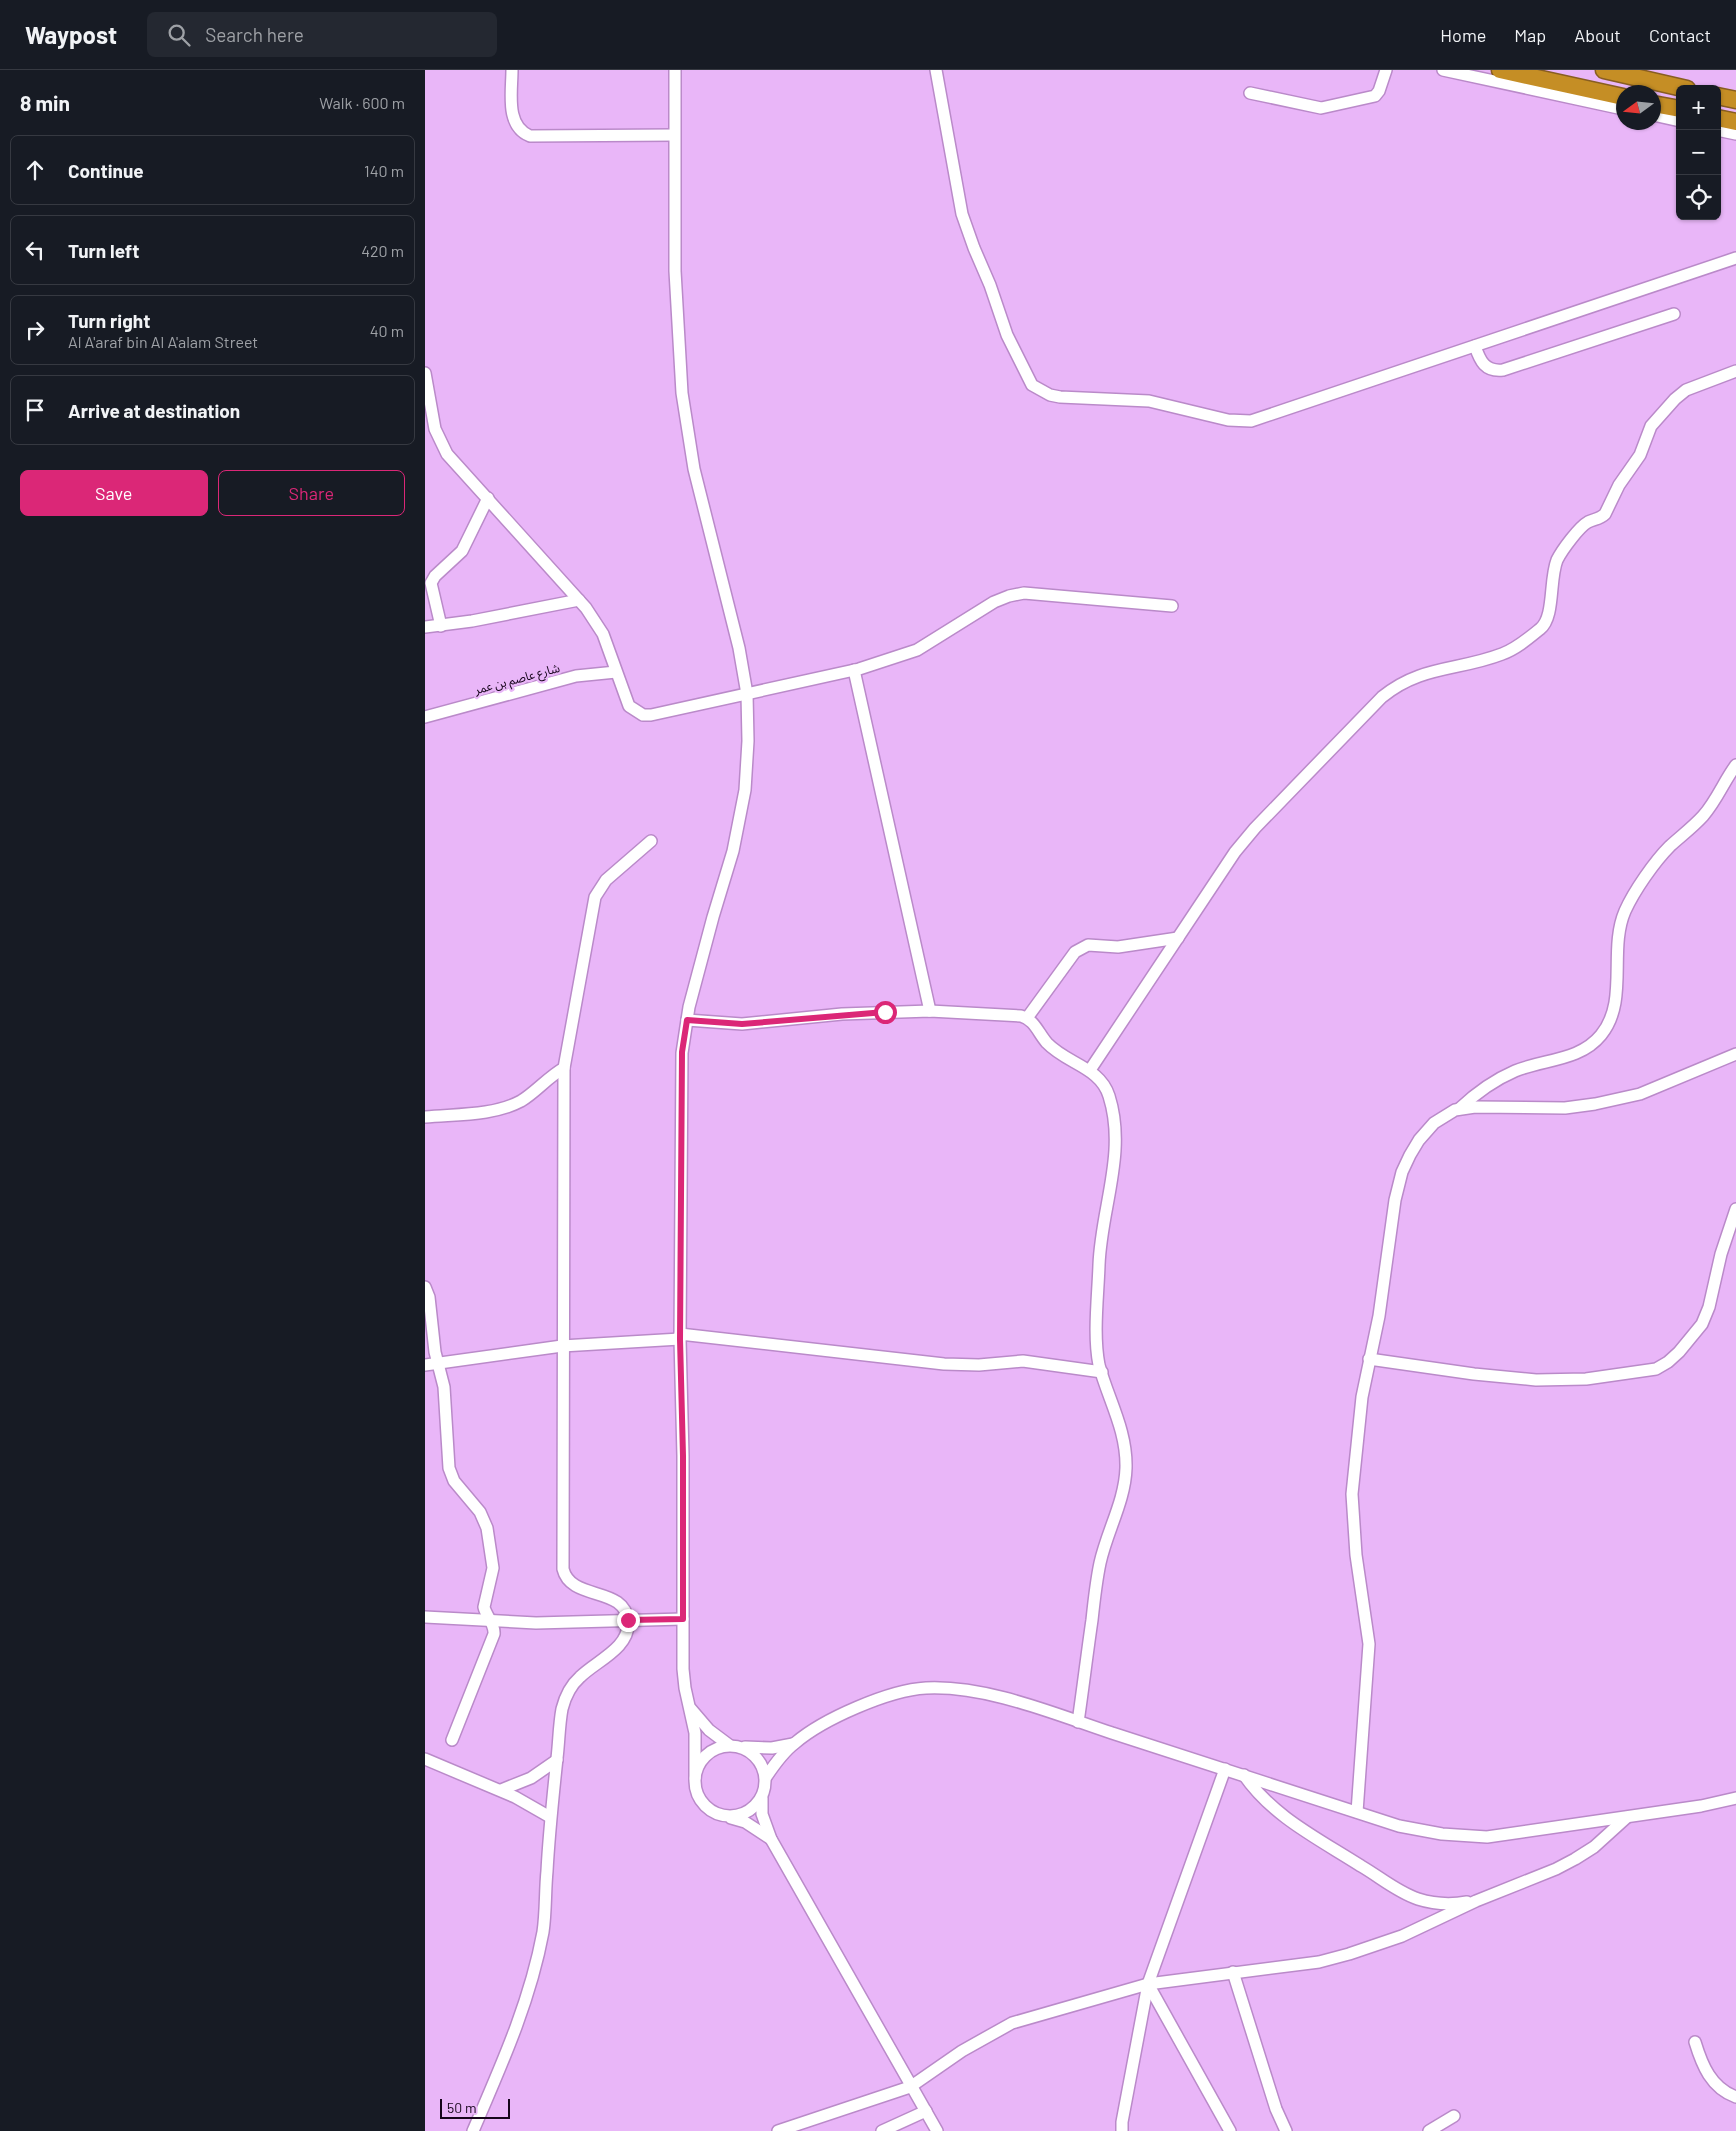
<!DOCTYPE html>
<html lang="en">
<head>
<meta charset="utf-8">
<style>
  :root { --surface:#171b24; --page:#242831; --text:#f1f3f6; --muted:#9ea1a6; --line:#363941; --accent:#db2777 }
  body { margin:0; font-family:Barlow,"Noto Sans Arabic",sans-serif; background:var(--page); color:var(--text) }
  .controls { position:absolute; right:15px; top:15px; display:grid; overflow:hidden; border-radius:8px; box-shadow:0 1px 4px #0004 }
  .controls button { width:45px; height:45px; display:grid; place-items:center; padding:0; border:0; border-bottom:1px solid var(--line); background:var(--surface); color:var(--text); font:25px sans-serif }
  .compass { position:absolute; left:1191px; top:15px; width:45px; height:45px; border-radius:50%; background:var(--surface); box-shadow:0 1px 4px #0004; rotate:255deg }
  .scale { position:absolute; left:15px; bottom:12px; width:70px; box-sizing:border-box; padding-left:5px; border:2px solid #16051b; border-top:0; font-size:14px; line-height:18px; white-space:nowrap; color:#16051b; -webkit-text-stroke:4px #e9b6f8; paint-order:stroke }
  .stop { position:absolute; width:15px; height:15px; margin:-11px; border:4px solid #db2777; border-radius:50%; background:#fff }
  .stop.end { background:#db2777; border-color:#fff; box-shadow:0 1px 5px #0008 }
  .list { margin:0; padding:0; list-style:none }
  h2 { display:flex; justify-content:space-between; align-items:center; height:65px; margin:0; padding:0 20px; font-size:21px }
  h2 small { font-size:16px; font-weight:400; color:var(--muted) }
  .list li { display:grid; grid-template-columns:32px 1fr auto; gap:15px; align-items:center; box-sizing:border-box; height:70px; margin:0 10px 10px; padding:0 10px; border:1px solid var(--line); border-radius:8px }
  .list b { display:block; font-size:19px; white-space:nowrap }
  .list p { margin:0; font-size:16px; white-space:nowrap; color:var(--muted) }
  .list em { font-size:16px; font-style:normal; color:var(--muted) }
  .actions { display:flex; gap:10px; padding:15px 20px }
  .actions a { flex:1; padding:11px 0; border:1px solid var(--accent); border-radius:8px; text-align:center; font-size:18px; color:var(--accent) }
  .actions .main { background:var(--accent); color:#fff }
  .icon { flex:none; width:28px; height:28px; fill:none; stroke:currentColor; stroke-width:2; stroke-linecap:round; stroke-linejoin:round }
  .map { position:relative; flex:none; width:1311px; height:2061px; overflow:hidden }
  header { display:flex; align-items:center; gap:30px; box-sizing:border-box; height:70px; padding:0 25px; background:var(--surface); border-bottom:1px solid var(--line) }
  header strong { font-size:24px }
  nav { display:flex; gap:28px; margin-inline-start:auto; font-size:18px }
  .search { width:350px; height:45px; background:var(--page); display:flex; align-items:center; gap:12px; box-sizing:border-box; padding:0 18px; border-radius:8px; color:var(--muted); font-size:19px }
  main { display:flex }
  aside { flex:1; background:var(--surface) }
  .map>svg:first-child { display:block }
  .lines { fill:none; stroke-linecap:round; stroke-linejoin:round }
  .minor-casing { stroke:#ba8ac9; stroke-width:14 }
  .highway-casing { stroke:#885e22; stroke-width:19 }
  .minor { stroke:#fff; stroke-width:11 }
  .highway { stroke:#c58e25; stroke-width:16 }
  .route { stroke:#db2777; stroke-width:6 }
  .labels { text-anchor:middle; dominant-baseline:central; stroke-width:4.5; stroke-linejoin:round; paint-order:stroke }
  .street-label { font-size:12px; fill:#16051b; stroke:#e9b6f8 }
</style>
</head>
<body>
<header>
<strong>Waypost</strong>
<div class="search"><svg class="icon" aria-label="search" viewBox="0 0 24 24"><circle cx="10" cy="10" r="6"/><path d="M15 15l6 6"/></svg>Search here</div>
<nav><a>Home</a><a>Map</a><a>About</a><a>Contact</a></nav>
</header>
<main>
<aside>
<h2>8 min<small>Walk · 600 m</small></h2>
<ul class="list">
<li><svg class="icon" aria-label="ahead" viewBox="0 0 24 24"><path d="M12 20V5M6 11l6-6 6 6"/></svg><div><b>Continue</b></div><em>140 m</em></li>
<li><svg class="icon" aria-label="left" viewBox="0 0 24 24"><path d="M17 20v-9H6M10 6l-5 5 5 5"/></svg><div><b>Turn left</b></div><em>420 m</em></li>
<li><svg class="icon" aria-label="right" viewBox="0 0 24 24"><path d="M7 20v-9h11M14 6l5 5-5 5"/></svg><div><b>Turn right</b><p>Al A'araf bin Al A'alam Street</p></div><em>40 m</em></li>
<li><svg class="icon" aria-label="arrive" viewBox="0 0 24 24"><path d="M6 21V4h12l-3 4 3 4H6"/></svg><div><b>Arrive at destination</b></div></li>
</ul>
<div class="actions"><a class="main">Save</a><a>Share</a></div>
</aside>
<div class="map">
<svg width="1311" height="2061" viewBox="0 0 1311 2061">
  <rect width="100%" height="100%" fill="#e9b6f8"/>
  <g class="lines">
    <defs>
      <g id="minor">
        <path d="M87,0C87,22 80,56 105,66L249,65"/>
        <path d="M250,0V201L257,323L269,399L314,578L322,624L323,671L320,720L308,781L288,847L264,937L257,983L255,1269L258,1386V1599L260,1618L270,1663V1708"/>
        <path d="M511,0L537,144L549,178L565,215L582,265L607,315L625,325L635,327L724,331L803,350L826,351L1311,188"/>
        <path d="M1018,0L1198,39"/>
        <path d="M825,23L896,38L950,26L954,21L961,0"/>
        <path d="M1228,45L1255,51"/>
        <path d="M1292,60L1311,64"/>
        <path d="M1050,276C1055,291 1060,302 1078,300L1249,244"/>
        <path d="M0,303L10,359L22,384L161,538L178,564L204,636L218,645H226L434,599L492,580L569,532L584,526L599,523L747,536"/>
        <path d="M16,556L6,513L10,506L37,481L63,428"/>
        <path d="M0,557L47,551L154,530"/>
        <path d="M429,600L505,941"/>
        <path d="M0,647L151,606L191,602"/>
        <path d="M602,948L650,882L663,875L693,877L753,868"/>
        <path d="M262,950L317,954L417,944L505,941L596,946C610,950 613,963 622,973C642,994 675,997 684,1026C702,1083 676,1138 674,1195C673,1226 668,1265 674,1295C683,1329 702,1360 701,1398C700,1431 682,1461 675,1493C671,1512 669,1531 667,1550C662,1584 658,1618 653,1652"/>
        <path d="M665,1000L810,782L830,758L957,627C996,595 1033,601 1077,584C1091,579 1104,568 1115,559C1130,547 1124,510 1132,490C1137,480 1154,457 1163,452C1169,449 1175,449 1180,444L1194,415L1215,385L1226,356L1250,329L1261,320L1311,301"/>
        <path d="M1034,1039C1051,1023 1069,1010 1090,1001C1119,989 1155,991 1176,965C1204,931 1183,880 1200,841C1209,821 1229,792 1245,776C1256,766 1268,757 1278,746C1292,730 1299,711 1311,695"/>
        <path d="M0,1047C31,1044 68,1046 96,1031C111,1022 123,1007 139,998"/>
        <path d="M0,1217L4,1227L10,1282L19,1317L24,1398L29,1411L55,1442L62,1458L68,1498L59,1537C61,1546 70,1554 69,1564L27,1670"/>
        <path d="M255,1264L519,1294L554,1295L598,1291L677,1302"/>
        <path d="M944,1289L1049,1304L1111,1310L1161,1309L1231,1299L1243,1292L1254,1282L1277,1254L1284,1237L1296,1184L1311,1139"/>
        <path d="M0,1295L137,1276L255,1269"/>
        <path d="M0,1547L111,1553L258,1549"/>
        <path d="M266,1639L284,1660L304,1675"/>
        <circle cx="305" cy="1711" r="35"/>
        <path d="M320,1677L347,1678L368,1674"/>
        <path d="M0,1689L90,1727L125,1747"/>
        <path d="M819,1705C848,1747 894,1769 936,1796C955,1807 972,1822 993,1829C1009,1834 1025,1835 1042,1832"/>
        <path d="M341,1707C349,1695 358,1682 370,1673C398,1649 464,1620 501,1618C561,1615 630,1644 687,1663C783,1694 879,1725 974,1756L1017,1764L1062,1767L1276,1736L1311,1728"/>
        <path d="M76,1720L106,1708L132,1690"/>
        <path d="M337,1728V1744L346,1769L512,2061"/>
        <path d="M932,1742L944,1574L931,1485L927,1424L937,1327L954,1246L970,1130L977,1102L985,1085L994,1070L1009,1053L1030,1040L1050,1037L1140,1038L1170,1034L1215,1024L1311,984"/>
        <path d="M306,1748L320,1752L346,1769"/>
        <path d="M808,1902L851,2039L861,2061"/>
        <path d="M723,1914L805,2061"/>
        <path d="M1270,1972C1277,1995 1286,2018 1311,2027"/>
        <path d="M48,2061C76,1996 105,1932 118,1862C121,1842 120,1821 122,1801C124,1763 128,1726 132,1688C134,1672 134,1655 137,1639C140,1627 146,1615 155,1607C171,1591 205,1578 203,1552C201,1515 146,1532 138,1499L139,998L170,827L181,810L226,771"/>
        <path d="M353,2061L485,2017L537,1981L587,1953L723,1914L894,1892L924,1884L977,1866L1051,1831L1131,1799L1150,1789L1169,1777L1201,1748"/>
        <path d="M457,2061L501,2041"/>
        <path d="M697,2061V2052L723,1914L800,1699"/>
        <path d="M1004,2061L1029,2046"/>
      </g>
      <g id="highway">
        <path d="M1075,0L1198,27"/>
        <path d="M1179,0L1262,19"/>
        <path d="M1292,26L1311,30"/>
        <path d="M1228,34L1255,39"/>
        <path d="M1292,48L1311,52"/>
      </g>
    </defs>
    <use href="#minor" class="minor-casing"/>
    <use href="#highway" class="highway-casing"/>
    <use href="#minor" class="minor"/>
    <use href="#highway" class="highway"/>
  </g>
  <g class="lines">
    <path class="route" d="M203,1550L258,1549V1386L255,1269L257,982L262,950L317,954L460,942"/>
  </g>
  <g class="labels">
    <g class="street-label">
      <text transform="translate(92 608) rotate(-15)">شارع عاصم بن عمر</text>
    </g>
  </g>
</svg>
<div class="controls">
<button>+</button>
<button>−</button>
<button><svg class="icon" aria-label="locate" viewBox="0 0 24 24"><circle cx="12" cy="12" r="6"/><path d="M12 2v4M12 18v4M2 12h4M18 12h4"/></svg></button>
</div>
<svg class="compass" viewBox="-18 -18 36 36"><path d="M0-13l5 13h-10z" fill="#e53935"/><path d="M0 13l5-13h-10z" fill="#9ea1a6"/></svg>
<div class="scale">50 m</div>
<div class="stop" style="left:460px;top:942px"></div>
<div class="stop end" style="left:203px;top:1550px"></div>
</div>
</main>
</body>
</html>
